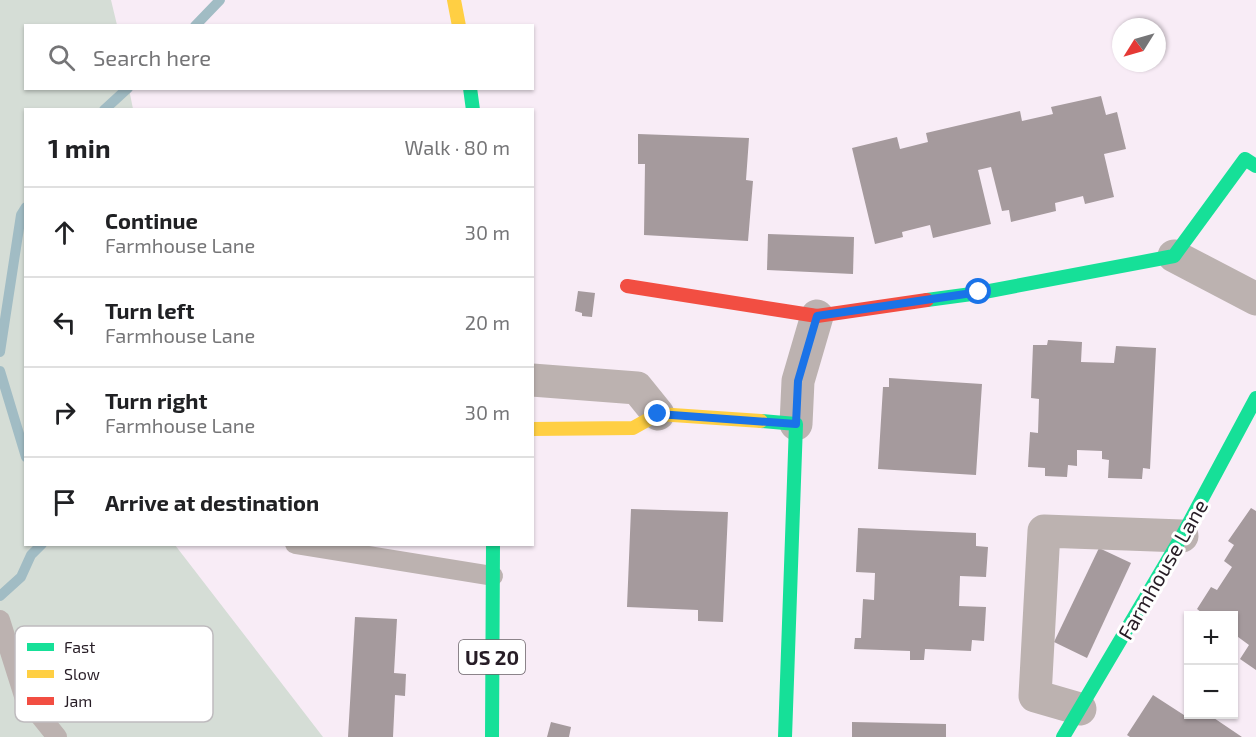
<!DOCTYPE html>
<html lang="en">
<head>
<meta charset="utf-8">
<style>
  :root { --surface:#fff; --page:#f2f2f2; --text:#202124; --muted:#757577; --line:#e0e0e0 }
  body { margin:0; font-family:"Exo 2",sans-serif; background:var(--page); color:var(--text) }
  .controls { position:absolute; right:18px; bottom:18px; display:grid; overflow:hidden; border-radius:0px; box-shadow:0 2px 4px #0004 }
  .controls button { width:54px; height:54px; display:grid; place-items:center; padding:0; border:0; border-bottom:2px solid var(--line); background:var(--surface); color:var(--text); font:30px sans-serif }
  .compass { position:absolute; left:1112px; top:18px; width:54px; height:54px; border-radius:50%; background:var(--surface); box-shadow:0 2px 4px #0004; rotate:233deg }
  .stop { position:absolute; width:18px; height:18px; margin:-14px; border:4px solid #1a73e8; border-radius:50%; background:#fff }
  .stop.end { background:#1a73e8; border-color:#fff; box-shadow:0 2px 6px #0008 }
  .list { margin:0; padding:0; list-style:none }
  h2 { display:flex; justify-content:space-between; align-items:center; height:78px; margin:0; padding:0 24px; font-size:26px }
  h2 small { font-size:20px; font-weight:400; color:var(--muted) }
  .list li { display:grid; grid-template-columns:39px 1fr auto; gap:18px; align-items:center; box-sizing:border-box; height:90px; padding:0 24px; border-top:2px solid var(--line) }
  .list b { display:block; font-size:22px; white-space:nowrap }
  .list p { margin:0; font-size:20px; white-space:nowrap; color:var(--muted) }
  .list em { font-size:20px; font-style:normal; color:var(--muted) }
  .icon { flex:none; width:33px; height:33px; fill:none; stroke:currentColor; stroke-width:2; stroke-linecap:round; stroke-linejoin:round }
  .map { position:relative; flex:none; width:1256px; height:737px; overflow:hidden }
  .search { position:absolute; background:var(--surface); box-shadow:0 2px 4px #0004; left:24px; top:24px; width:510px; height:66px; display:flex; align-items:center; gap:15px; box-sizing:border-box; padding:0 21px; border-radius:0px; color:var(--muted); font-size:22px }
  .panel { position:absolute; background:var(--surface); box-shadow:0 2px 4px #0004; left:24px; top:108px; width:510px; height:438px; border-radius:0px }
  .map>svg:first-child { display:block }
  .green { fill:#d5ddd6 }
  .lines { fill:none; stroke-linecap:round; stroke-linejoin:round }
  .stream { stroke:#a1bcc4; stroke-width:10 }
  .building { fill:#a59a9d }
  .lane { stroke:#bcb2b0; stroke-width:20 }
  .street { stroke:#bcb2b0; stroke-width:33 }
  .fast { stroke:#16e098; stroke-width:14 }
  .slow { stroke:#ffcf43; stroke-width:14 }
  .jam { stroke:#f24e42; stroke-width:14 }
  .route { stroke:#1a73e8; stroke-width:8 }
  .labels { text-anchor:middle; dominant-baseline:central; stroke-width:6; stroke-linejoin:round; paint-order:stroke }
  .shield { fill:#fff; stroke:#686167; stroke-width:1.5 }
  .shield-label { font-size:20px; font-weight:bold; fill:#271d26 }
  .street-label { font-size:21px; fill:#271d26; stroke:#fff }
  .key { fill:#fff; stroke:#bebbbe; stroke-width:1.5 }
  .key-label { font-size:16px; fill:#271d26 }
</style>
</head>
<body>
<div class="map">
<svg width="1256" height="737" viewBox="0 0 1256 737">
  <rect width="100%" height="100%" fill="#f8ecf6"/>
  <path class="green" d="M0,0H111L117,25L26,26V88L129,89L133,109L26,110V544L175,545L323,737H0Z"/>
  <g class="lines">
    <g class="stream">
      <path d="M195,26L220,0"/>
      <path d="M104,110L128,88"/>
      <path d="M0,352L21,215L26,207"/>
      <path d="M0,371L26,457"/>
      <path d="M0,596L21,577L31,555L42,544"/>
    </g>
  </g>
  <g class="building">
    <path d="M1101,96L1106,115L1117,112L1126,149L1104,154L1114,197L1085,204L1083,196L1055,203L1056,211L1011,222L1009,210L1002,211L991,167L978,170L991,224L933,238L930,225L902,232L903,237L875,244L852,148L897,137L900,149L928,142L926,133L1020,111L1022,121L1053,114L1051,107Z"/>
    <path d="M638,134L749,138L746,180L753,181L748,241L644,235L645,164H638Z"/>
    <path d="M768,234L854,237L853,274L767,270Z"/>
    <path d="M578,291L595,293L592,317L582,316V313L575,311Z"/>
    <path d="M1048,340L1082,342L1081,362L1114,363L1116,346L1156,348L1150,469L1143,468L1142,479L1108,478L1109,460L1102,459V451L1077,450V466L1068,465L1067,477L1045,476V468L1028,467L1030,432L1038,433L1039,399L1031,398L1033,345H1047Z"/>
    <path d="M889,378L982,384L976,475L878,469L883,387H889Z"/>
    <path d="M1251,508L1256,511V670L1240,659L1249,645L1234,634V616H1206L1197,609L1211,587L1217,590L1232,567L1224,561L1234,545L1228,541Z"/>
    <path d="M631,509L728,512L723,622L698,621V610L627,607Z"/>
    <path d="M858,528L976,533V546L988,547L986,577L960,576L959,606L986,607L984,641L972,640L971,651L925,649L924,660H910V651L854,649L855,638H861L863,599L874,600L875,573L856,572Z"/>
    <path d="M1099,548L1131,563L1087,658L1054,642Z"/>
    <path d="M355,617L397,619L394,673L406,674L405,696L395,695L393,737H348Z"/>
    <path d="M1153,695L1187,717L1189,714H1208L1242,737H1130L1127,735Z"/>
    <path d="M551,722L571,727L569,737H547Z"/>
    <path d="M852,722L946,724V737H852Z"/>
  </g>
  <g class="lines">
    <g class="lane">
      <path d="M295,544L493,576"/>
      <path d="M0,620L24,696L57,737"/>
    </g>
    <g class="street">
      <path d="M1174,256L1256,299"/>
      <path d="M532,380L637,388L658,414"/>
      <path d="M796,424L798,381L817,316"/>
      <path d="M1080,709L1035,696L1044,531L1182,536"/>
    </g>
    <g class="fast">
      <path d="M470,88L473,110"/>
      <path d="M927,300L979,293L1174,256L1245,159L1256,166"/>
      <path d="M761,421L796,424L785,737"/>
      <path d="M492,737L493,544"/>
      <path d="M1063,737L1182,536L1256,398"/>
    </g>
    <g class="slow">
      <path d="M454,0L459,26"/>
      <path d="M532,429L633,428L658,414L761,421"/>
    </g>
    <path class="jam" d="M627,286L817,316L927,300"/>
  </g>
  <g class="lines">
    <path class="route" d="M658,414L796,424L798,381L817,316L979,292"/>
  </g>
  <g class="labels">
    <rect class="shield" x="459" y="640" width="66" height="34" rx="4.5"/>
    <g class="shield-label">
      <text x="492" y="657">US 20</text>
    </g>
    <g class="street-label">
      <text transform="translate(1162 569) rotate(-60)">Farmhouse Lane</text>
    </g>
  </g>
  <rect x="15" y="626" width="198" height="96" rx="9" class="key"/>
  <rect x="27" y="643" width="27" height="8" fill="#16e098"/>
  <rect x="27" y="670" width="27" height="8" fill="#ffcf43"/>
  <rect x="27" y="697" width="27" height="8" fill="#f24e42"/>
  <g class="key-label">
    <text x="64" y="653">Fast</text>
    <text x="64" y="680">Slow</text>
    <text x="64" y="707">Jam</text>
  </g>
</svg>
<div class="controls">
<button>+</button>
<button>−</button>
</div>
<svg class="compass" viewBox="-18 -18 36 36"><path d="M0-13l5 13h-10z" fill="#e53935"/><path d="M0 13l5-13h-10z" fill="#757577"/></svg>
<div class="stop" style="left:979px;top:292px"></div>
<div class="stop end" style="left:658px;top:414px"></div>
<div class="search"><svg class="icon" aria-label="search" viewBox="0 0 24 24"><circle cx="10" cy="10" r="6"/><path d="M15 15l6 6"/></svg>Search here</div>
<section class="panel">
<h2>1 min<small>Walk · 80 m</small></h2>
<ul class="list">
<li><svg class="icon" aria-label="ahead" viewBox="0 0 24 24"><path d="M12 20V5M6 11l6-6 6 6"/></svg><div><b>Continue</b><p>Farmhouse Lane</p></div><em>30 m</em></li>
<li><svg class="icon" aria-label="left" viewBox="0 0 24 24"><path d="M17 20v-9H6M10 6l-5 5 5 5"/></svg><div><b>Turn left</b><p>Farmhouse Lane</p></div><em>20 m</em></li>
<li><svg class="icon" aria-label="right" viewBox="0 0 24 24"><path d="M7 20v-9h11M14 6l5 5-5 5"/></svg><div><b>Turn right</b><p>Farmhouse Lane</p></div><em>30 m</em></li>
<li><svg class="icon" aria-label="arrive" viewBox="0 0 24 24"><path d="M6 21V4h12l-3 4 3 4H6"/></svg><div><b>Arrive at destination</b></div></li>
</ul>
</section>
</div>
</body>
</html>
